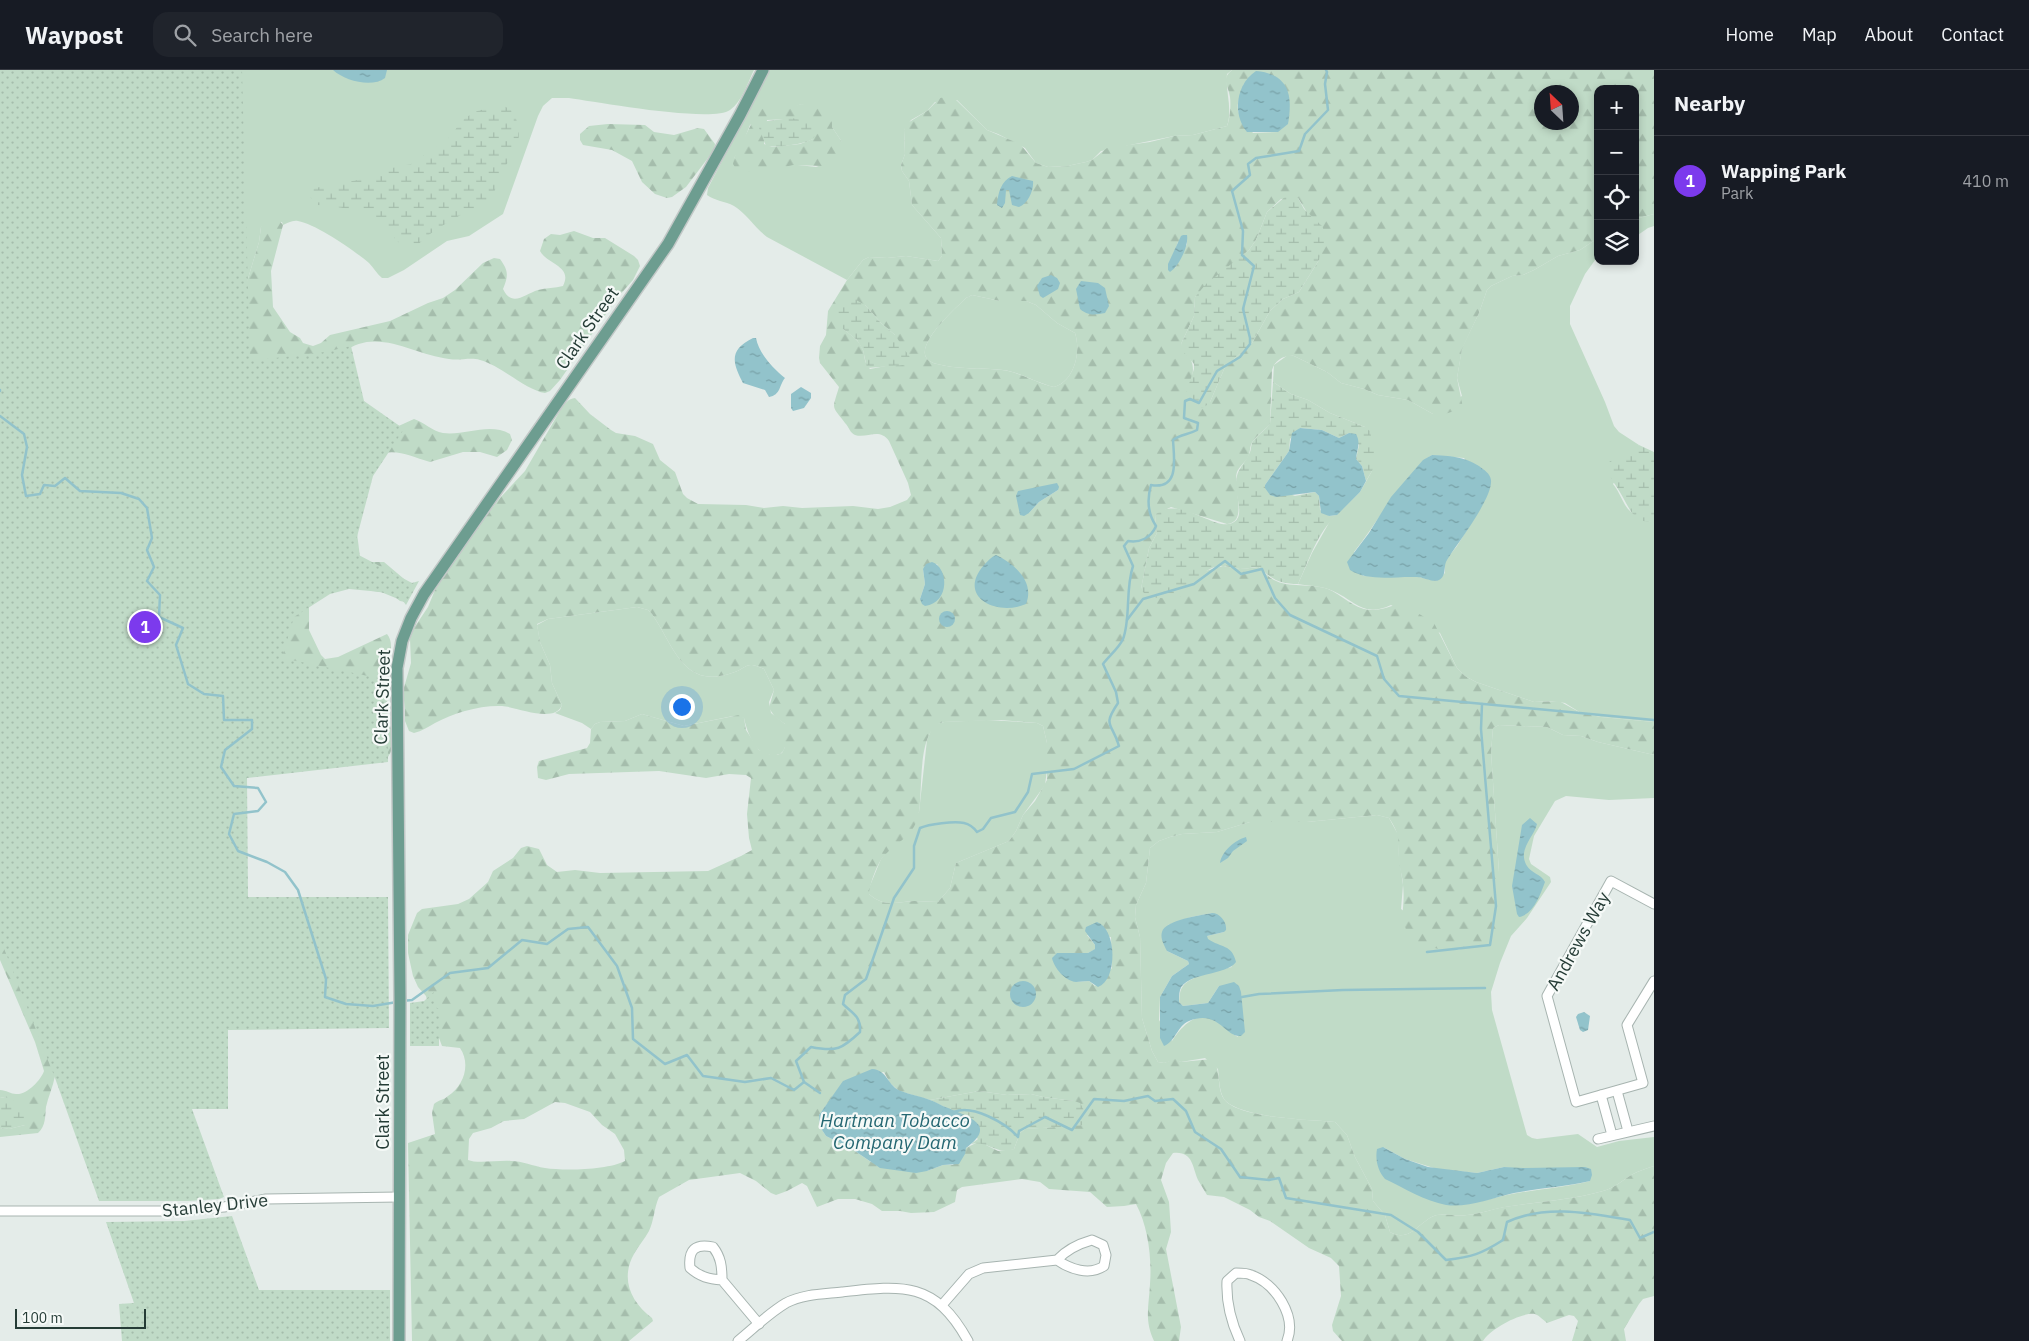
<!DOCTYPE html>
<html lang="en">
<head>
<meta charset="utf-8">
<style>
  :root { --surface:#171b24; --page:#20242c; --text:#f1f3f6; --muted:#9ea1a6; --line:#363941; --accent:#7c3aed }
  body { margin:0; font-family:"IBM Plex Sans",sans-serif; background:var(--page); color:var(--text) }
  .controls { position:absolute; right:15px; top:15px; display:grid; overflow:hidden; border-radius:10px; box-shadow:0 2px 8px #0003 }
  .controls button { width:45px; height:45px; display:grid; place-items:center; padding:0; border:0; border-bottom:1px solid var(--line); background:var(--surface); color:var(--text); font:25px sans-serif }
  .compass { position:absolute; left:1534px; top:15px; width:45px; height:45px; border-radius:50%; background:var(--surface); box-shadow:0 2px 8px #0003; rotate:335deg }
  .scale { position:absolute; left:15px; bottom:12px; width:131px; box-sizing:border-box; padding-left:5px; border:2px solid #253c36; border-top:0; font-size:14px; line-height:18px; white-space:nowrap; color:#253c36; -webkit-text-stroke:4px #f5f9f7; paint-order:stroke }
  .you { position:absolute; left:681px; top:636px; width:18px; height:18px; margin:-12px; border:4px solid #fff; border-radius:50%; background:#1a73e8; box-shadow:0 0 0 8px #1a73e833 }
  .badge { display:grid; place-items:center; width:32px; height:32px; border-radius:50%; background:var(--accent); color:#fff; font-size:16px; font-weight:700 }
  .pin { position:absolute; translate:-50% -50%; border:2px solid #fff; box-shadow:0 1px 5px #0006 }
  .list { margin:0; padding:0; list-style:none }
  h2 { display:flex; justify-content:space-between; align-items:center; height:65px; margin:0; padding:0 20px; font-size:21px }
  h2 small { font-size:16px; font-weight:400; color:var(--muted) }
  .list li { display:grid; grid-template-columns:32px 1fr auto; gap:15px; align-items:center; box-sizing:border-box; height:90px; padding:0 20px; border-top:1px solid var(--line) }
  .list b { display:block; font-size:19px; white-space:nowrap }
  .list p { margin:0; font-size:16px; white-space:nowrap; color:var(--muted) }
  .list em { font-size:16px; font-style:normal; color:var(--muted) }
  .icon { flex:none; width:28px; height:28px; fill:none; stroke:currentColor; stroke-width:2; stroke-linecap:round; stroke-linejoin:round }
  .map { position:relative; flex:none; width:1654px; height:1271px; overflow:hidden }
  header { display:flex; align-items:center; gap:30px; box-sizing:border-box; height:70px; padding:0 25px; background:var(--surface); border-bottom:1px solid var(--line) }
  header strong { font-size:24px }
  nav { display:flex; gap:28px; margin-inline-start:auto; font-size:18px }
  .search { width:350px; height:45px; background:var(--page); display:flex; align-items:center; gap:12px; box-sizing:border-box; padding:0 18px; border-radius:15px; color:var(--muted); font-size:19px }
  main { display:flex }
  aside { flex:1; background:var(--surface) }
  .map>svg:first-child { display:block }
  .green { fill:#c0dbc7; fill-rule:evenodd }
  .forest { fill:url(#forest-firs); fill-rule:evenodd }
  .wetland { fill:url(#wetland-marsh) }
  .park { fill:url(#park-dots) }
  .water { fill:url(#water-ripples) }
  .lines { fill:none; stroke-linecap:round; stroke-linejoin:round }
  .stream { stroke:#92c3cb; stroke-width:2.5 }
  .minor-casing { stroke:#a7b4b0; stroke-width:11 }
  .major-casing { stroke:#c2c8c7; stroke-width:14 }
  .minor { stroke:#fff; stroke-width:9 }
  .major { stroke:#6d9d90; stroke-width:11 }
  .labels { text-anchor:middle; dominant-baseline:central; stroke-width:4.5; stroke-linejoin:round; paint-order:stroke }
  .street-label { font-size:18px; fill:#253c36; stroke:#f5f9f7 }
  .water-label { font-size:19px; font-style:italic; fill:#256772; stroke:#f5f9f7 }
</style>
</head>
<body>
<header>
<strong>Waypost</strong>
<div class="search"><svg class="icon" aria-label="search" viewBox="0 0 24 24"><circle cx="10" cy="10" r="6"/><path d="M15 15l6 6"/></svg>Search here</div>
<nav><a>Home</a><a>Map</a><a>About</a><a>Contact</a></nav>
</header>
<main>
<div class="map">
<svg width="1654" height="1271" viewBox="0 0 1654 1271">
  <defs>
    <pattern id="forest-firs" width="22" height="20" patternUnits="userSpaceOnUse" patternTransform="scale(1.25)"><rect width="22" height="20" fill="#c0dbc7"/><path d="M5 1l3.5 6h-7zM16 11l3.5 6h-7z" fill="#a5bdac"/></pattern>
    <pattern id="wetland-marsh" width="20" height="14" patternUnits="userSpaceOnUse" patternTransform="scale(1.25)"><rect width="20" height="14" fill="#c0dbc7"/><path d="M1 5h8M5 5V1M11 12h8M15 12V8" fill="none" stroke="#a5bdac"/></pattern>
    <pattern id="park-dots" width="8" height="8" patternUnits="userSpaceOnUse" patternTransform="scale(1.25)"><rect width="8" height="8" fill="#c0dbc7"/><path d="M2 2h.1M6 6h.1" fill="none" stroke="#a5bdac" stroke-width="1.8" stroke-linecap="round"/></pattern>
    <pattern id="water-ripples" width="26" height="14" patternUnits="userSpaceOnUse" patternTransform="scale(1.25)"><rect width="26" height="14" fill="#92c3cb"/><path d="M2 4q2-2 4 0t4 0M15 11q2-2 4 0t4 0" fill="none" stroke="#77a0a6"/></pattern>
  </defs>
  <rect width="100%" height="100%" fill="#e4ece9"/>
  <g class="green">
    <path d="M212,0H754C748,12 742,32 730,40C712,53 597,32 569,28H552L543,36L538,46L503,144L469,166L447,171L404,200L388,208H382C377,204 374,198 369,193C355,181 316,154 298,151C292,150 288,153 283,155L282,152L261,157L259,172L209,338Z"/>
    <path d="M770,0H1232L1227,4C1225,21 1233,39 1227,56L1193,65L1174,66L1101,81L1092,90L1086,92L1067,96L1048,97L1036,93L1025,78L998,64L987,60L957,30L935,32L927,41L911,50L904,60L905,84L901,95L902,101L909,111L912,135L941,168L942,186L938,191L906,186L887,188L869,187L863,190L847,210L767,167C755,158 746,143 734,136C725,131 715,131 707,125L708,118ZM801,34L832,45V57L842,72C836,86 831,92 816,97L734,88L741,78L750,55L783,37H795Z"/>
    <path d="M1654,144V156L1648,158L1635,167V149Z"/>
    <path d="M1598,168V186L1585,204L1570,236V254L1605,332L1614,356L1619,362L1639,375L1613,414C1619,421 1624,435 1628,439C1634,446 1646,452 1654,452V652L1601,647L1581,643L1565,633L1553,631L1534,632L1476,612L1465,606L1457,598L1440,563L1391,535C1363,548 1356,531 1333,521C1322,516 1310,516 1298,514L1312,483L1330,451L1360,422L1372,401L1365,357L1330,343L1308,330L1291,324L1273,312L1274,295L1288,285L1294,286L1327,302L1341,313L1364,319L1378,325L1408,330L1433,344L1462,326L1457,308L1462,278L1479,243L1487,220L1491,216L1512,206L1523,205L1534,200L1558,186L1580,180ZM1432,385L1464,388L1489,420L1478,442L1457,476L1445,491V503L1436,511L1419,507L1363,506L1354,482C1375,456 1389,428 1412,404C1419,397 1423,390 1432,385Z"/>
    <path d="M972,225L1000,231H1026L1036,235L1057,253L1075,263C1081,281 1075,311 1054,317C1036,313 1020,302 1003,300C981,297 958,300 937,294C901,286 955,239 966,228Z"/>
    <path d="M637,537L648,540L652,544C674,576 683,620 732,603C748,598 745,590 764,599L774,620L769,632L771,643L785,654C785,661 787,670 785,677C782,689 766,686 759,680C751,672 746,658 744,648L733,646L684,656L642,644L625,651L600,652L595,654L591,659L582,653L555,643L560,640L562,635L552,613L550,595L540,572L537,555L548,549Z"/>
    <path d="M987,650L1037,653L1043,656L1047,673L1048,692L1045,715L1023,745L1016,761L1009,771L956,793L950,818L938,832C930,832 922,831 914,831C896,832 885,838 869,824V818L881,789L919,742L927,670L932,658L937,654L944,652Z"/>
    <path d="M1499,655L1547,657L1563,665L1581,666L1598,672L1654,685V728L1609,730L1566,726L1555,731L1534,766L1529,789L1531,794L1550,807L1551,812L1527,848L1511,866L1500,893L1491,922L1492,940L1527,1065L1532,1068L1537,1069L1578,1064L1597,1077L1619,1071L1654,1067V1096C1647,1098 1639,1101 1633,1104C1623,1110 1614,1118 1603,1121C1571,1130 1537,1132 1505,1137C1492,1139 1480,1144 1467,1145C1457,1147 1446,1143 1437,1145C1420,1149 1411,1174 1390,1162L1385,1145L1373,1131L1372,1119L1355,1087L1347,1065L1335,1052C1311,1050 1238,1048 1224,1029C1219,1021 1219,1008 1218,999L1205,988L1181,992L1175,990L1164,993L1158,992L1152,981L1142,948L1140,867L1135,847L1136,835L1146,813L1150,778L1159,771L1170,767L1182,764L1217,762L1250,752H1307L1377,745L1389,748L1400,768L1398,780L1403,815L1401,839L1458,880L1469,876H1481L1499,850V802L1491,682L1493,658ZM1212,843L1224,862L1207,866V869L1232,897C1220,900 1190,906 1183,916C1179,921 1180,927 1179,932L1183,936L1208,933L1219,916L1238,967C1230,963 1223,954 1215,950C1196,940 1181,957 1172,971L1159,950L1160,927L1172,906L1189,894L1188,891L1167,881L1168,855L1191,847ZM1383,1077L1405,1089L1437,1099L1477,1103L1504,1097L1590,1111C1566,1117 1541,1119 1517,1123C1493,1127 1469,1137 1444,1134Z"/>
  </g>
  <g class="forest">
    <path d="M1232,0H1654V144L1635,149V19H1598V168L1580,180L1558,186L1534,200L1523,205L1512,206L1491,216L1487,220L1479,243L1462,279L1457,308L1463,338L1445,344H1433L1408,330L1378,325L1364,319L1341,313L1327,302L1294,286C1284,285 1275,290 1272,300L1270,354C1265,360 1258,364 1253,371C1249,376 1251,383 1247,389C1244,393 1239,397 1237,402C1232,417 1249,452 1227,454L1171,437L1155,445L1157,463L1149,478L1141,519L1223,496L1241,499L1259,497C1264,502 1268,507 1274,510C1288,518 1311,513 1328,519C1342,525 1353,538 1369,540C1381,541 1391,535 1403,534L1434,553L1457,598L1465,606L1476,612L1534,632L1559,631L1581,643L1601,647L1654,652V685L1598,672L1581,666L1563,665L1547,657L1499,655L1493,658L1491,682L1499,802V850L1498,861L1491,872L1481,876L1446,881L1413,872C1396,846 1406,842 1403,815C1403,808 1400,800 1399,792C1396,770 1403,769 1389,748L1377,745L1307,752H1250L1217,762L1182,764L1170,767L1159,771L1150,778L1146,813L1136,835L1135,847L1140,867L1142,948L1152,981L1158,992L1164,993L1175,989L1181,992L1212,989C1222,1000 1216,1017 1224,1029C1237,1048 1311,1050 1335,1052L1347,1065L1355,1087L1372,1119L1373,1131L1385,1145L1390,1162C1411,1174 1420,1149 1437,1145C1446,1143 1457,1147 1467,1145C1480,1144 1492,1139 1504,1137C1537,1132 1571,1130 1603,1121C1614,1118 1623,1110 1633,1104C1639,1101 1647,1098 1654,1096V1226L1643,1229L1639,1234L1624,1259L1626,1271H1572L1578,1251L1574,1246L1569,1245L1547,1253C1543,1250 1540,1246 1535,1244C1521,1242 1490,1259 1483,1271H1342L1333,1261L1332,1255L1341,1226L1339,1196L1331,1188L1309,1178L1270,1151L1259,1147L1250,1140L1224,1127L1207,1125C1204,1120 1201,1115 1198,1110C1192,1096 1193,1081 1173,1083L1166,1093L1161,1110L1169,1132L1171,1162L1166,1179L1181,1257L1179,1271H1154C1144,1250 1149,1236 1150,1214C1152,1188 1148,1156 1136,1134L1124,1136L1107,1137L1090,1122L1049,1119L1040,1112L1022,1109L962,1117L957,1120L955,1132L934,1142L911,1143L900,1141H882L872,1134L855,1129H838L817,1137L807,1116L802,1113L787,1121L776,1125L771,1123L756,1111L740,1103L689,1110L659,1127C654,1138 654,1151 649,1161C645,1169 638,1176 634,1184C620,1209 631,1232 652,1248L653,1251L629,1271H412L408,1073L435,1064L432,1043L434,1034C438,1030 444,1030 448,1026C464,1016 471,994 460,978L442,976L439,968V940L428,935L426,926L418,917L413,906L408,883V865L417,843L422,839L458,834L469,829L488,812L493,801L513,788L521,778L527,776L539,779L547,795L557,802L575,800L600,803L708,801L741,786L752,780L749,768L747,744L751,708L746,705L729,704L706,708L659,701L569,704L546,710L538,708L537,697L539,691L587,678L590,673L591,659L595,654L600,652L625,651L642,644L684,656L739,645L744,648L746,660L759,680L771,685H777L782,683L785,677V654L775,647L769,638L774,620L764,599C745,590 748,598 732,603C683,620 674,576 652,544L648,540L637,537L548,549L537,554L540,572L550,595L552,613L562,635C555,654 517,637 502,636C480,635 453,643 435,653C428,657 422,661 414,663L409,661L405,651V639L403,621L411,593L410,569L414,558L428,537L435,520L469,469L499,429L525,401L561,339C565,333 568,329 575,328L590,344L611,360L616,363L635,366L653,374L660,390L675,402L683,424L687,428L698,434L746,435L764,438L783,436L802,438L853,436L878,439L890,437L907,430L911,425L908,413L889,371C879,357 867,369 855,365C850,363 849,357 845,353C831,334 832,341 839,317L820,293L819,288L820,276L826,265L828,241L847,210L863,190L869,187L887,188L906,186L938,191L942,186L941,168L912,135L909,111L902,101L901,95L905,84L904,60L906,54L927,41L940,28L952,26L987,60L1020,74L1036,93L1048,97L1067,96L1086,92L1092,90L1107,78L1150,72L1174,66L1193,65L1227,56C1230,49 1231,35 1230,27C1228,15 1221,9 1232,0ZM1244,14L1278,62L1253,63C1235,40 1234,42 1244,14ZM1542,22H1572V52H1542ZM1298,128L1308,144L1319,190L1299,222L1283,229L1270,241L1252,273L1225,297L1210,332L1191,311C1196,293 1191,290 1181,274L1194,246L1195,227L1249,180L1256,170L1267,142L1281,129ZM1187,171V174L1175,198L1173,186L1178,172ZM972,225L1000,231H1026L1036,235L1057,253L1075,263C1081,281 1075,311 1054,317C1036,313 1020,302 1002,300C981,297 958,300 937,294C901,286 955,239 966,228ZM865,235L881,253L895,265L886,296L870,299C864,293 865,287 863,280C859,270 851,265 843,259ZM1058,420L1039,432L1029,443L1018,421ZM937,494L943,506L920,529L925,514L923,499ZM1001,650L1037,653L1043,656L1047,673V710L1035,731L1023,745L1016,761L1009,771L1004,773L956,793L950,818L938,832C930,832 922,831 914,831C896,832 885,838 869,824C869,816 878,791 884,786C897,772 913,766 918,747C924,724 915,658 944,652ZM1087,865L1111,867L1112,898L1095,916L1089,911L1075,912L1057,883H1088L1096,879L1095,875ZM884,1002L890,1013L899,1021L930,1030L979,1021L1007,1025L1031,1024L1043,1027L1074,1031L1083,1055L1025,1059L1020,1063L1014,1079L998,1081L982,1073H976L966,1078L953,1095H943L927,1101L871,1092L852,1079L826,1066L820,1057L819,1045L844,1011ZM555,1032L565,1033L590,1042L602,1055L615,1064L624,1080L625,1091C608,1100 564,1101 545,1098C533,1096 522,1091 511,1091C499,1090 477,1094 468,1090L469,1069L473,1063L491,1058L504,1051L524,1049Z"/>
    <path d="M801,34L818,36L830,39L832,45V57L842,72L844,77L842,83L822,96L793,95L759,103L736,99L733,94L734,88L759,39C772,33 787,40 801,34ZM789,49L813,69L800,74L772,77L764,74L767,50Z"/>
    <path d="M608,54L645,55L654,62L674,65L698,58L704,59L715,74L714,80L686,117L672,127L667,128L655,124L642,112L632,91L612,80L583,75L580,70V64L589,56Z"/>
    <path d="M269,147L278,149L283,155L271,201L273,237L290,262L300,268L303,273L313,276L321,273L330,265L390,251L428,233L443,228L455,220L483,193L494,188L500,189C508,200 509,205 503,219C512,238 525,224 538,220C546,218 555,218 563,216C573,196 548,195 540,181L544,169L551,164L560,165L574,161L593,168H605L634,186L638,190L640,196L633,210L617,228L560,310L550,321L545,323C526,320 500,295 480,290C470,287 460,291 449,289C413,285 376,256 343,283L339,307L392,359L414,349C424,352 432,361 443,363C465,366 489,352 510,364L512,370L507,380L497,387L480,382H463L430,392C409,386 398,378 375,385L357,463L360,487L371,492H384L410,514L405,532L400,531L391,524L373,521L337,503L309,536V560L321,585L325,589L338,587L387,564C400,580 377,607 380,623C383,643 401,668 388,687L385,688L296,636L192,379L209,338L259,172L261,157Z"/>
    <path d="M0,819L55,1006C53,1017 48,1027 46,1037C45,1046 46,1056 38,1063L0,1067V1058L9,1059L25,1055L5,1027L0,1028V1020C6,1020 11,1024 16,1024C27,1025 41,1010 44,1001L35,972L0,890Z"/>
  </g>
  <g class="wetland">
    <path d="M504,36L514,42C526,78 513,78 500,107C494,120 494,128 485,139C480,141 475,140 470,141C462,143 437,159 430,164C425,167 421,174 415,175C388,178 395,156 381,149C364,141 337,136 318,135L310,127L309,121L315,118L358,110L386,99L411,94L447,70L464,49L474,42L492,37Z"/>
    <path d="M791,48L813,52L816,64L813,69C804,74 777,78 766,76L759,58L761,52Z"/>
    <path d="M1286,126H1293L1298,128L1304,139L1322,156L1324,161V173L1319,190L1299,222L1283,229L1270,241L1252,273L1225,297L1210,332C1203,340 1194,341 1185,335L1184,329L1194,299V294L1182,280L1181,274L1194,246L1195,227L1206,214L1249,180L1256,170L1267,142Z"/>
    <path d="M849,226L865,235L881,253L895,265L911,289L905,295L867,298L863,280L857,270L843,259L834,244L846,227Z"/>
    <path d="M1273,312L1291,324L1308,330L1330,343L1365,357L1370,361L1376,390L1372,401L1366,411L1362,396L1356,389L1359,375L1349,363L1339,368L1322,360L1300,358L1290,369L1289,381L1265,415L1295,426L1315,422L1319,426L1320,440L1329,446L1337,445C1317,462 1309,491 1298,514C1280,514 1271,509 1259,497C1253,497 1246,499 1240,499C1229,498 1222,493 1210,499C1187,510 1196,532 1160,528C1151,527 1146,527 1141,519L1149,478L1157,463L1155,445C1179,423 1217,464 1234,452C1245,445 1235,425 1236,415C1236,399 1243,397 1249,384C1252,380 1250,374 1254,370C1259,364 1265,360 1270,354Z"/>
    <path d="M1639,375L1654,382V452C1633,453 1630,439 1621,424C1613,409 1608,410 1609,392Z"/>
    <path d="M979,1021L1007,1025L1031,1024L1043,1027L1074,1031L1080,1033L1083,1038L1085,1050L1083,1055L1077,1056L1025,1059L1020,1063L1014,1079C997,1086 987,1070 971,1074L978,1069L947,1038L930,1030Z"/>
    <path d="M5,1027C17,1031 31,1041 25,1055L9,1059L0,1058V1028Z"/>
  </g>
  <g class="park">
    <path d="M0,0H242L250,291L325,282L351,276L364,331L404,359L373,406L353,482L412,513L419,511L406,535L403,531L381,522L349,519L330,524L294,547L282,588L387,610L388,692L247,708L248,827H388L389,958L228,960V1039H192L224,1127L219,1129L188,1131H99L55,1008L3,876H0Z"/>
    <path d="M434,922L435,937L439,939V976H410V933L424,931Z"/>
    <path d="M232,1146L259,1220H390V1271H122L119,1234L134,1233L106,1152L184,1151Z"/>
  </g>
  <g class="water">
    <path d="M333,0H387L385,8C372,18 345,11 333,0Z"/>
    <path d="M1256,1C1289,4 1293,25 1288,54L1278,62H1247C1232,44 1236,14 1256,1Z"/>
    <path d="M1012,106L1033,111C1034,120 1028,134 1019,137L1012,135L1009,120H1006L1005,133L1002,138L997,135C998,123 1001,111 1012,106Z"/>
    <path d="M1183,165H1187C1189,176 1179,196 1170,202L1168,200V194L1181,166Z"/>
    <path d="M1051,205L1057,208L1060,213L1058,219L1043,228L1040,226L1037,216L1042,208Z"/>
    <path d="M1081,211L1098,213L1105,218L1109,236L1105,243C1095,245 1088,246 1080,239L1076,219Z"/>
    <path d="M753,268H756C759,284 773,298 785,308C779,315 781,325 769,327L765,320L743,313C732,292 729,280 753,268Z"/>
    <path d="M801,317L811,323V328L804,338L793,341L791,338V324Z"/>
    <path d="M1300,358L1322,360L1339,368L1349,363L1356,364C1361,373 1357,379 1356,389L1362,396L1366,411L1360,422L1337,445L1329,446L1321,443L1319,426L1315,422L1276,427L1270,425L1265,418V415L1289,381L1292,363Z"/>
    <path d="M1432,385C1450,386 1463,386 1479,396C1484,400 1490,403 1491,410C1493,428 1457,474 1447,490C1443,496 1447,506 1439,510C1433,513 1423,507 1417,507C1395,506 1369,512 1350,500L1347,492L1369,463L1391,427L1423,390Z"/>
    <path d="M1057,413L1059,417L1058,420L1039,432L1029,443L1024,446L1020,445L1016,426L1018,421Z"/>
    <path d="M996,485C1015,494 1035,512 1026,534C997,547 956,527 984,495C988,491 991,487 996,485Z"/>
    <path d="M932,492C948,497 951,532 925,536L922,534L920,529L925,514L923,499L926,494Z"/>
    <circle cx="947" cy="549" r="8"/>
    <path d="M1530,748L1537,754C1534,767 1517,780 1527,796C1531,803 1541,804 1545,812C1540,825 1534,844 1519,847L1517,844L1512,816L1522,755Z"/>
    <path d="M1246,767L1247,771L1233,781L1228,788L1220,793C1222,781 1235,770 1246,767Z"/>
    <path d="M1212,843C1220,843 1227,852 1226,860L1224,862L1207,866L1208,869C1221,878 1232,874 1236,892C1226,906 1186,902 1180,920C1179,924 1179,928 1179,932L1183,936L1208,933L1219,916L1234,912L1239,916L1241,922L1245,962L1241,966C1225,968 1219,939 1189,951C1177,956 1176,971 1164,976L1160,968V927L1172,906L1189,894L1188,891L1167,881C1164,875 1160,868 1162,862C1165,850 1201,845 1212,843Z"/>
    <path d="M1097,852C1117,859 1118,910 1098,917L1089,911C1084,911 1080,912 1076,912C1065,911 1054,898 1052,888L1057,883H1088L1095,879V875L1085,861L1086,857Z"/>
    <circle cx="1023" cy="924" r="13"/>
    <path d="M1584,942L1590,946L1588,960L1583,962L1580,960L1576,947L1578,944Z"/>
    <path d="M872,999C888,1000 887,1016 901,1021C910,1025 921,1026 930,1030C936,1032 942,1036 948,1038C969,1047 998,1055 966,1078L965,1084L959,1094L943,1095L927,1101L916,1103L880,1098L852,1079L826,1066L820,1057L819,1045L843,1011Z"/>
    <path d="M1383,1077L1405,1089L1428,1097L1477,1103L1504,1097L1523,1098L1585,1097L1591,1099L1592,1105L1590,1111C1565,1117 1539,1118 1514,1123C1492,1128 1468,1138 1446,1135C1425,1131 1404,1118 1385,1109C1378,1101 1375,1090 1377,1079Z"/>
  </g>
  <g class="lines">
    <g class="stream">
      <path d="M0,320V321"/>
      <path d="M0,346L24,364L27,377L22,405L26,426L40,424L44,415L55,416L65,408L80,421L121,423L139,429L147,438L152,468L147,480L154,497L147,511L160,525L159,547L183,558L176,575L188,614L204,624L223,626L224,650H252V659L225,680L221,697L234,716L258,718L266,732L258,741L234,744L229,764L238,781L267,792L285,802L298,820L326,909L325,927L346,934L373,936L397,932"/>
      <path d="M1127,550L1143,529L1194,514L1225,491L1241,504L1262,499L1275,528L1290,545L1377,586L1384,609L1399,626L1654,650"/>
      <path d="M1427,882L1490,875L1496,836L1481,659L1482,634"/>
      <path d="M1242,927L1259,924L1343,920L1485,918"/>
      <path d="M402,931L412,930L450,903L488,898L522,870L547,874L568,859L588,857L617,896L632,938L633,969L665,994L687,985L703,1006L745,1012L771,1008L794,1020L804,1012L796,991L811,977C837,982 842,979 860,962C861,946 853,944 843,934L845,925L866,909L894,828L914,798V776L920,758C929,754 954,751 964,753C969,754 974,758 977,762L983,759L991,748L1015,742L1028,722L1032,704L1074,699L1119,676C1112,652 1102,657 1118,633L1116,622L1103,594C1109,586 1119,578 1123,569C1131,548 1125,520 1133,496L1124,476L1128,471C1140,473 1151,468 1156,456C1148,444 1147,429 1151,415C1180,420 1174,389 1173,370C1181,364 1188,365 1197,360L1198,353L1184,348L1185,331L1190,329L1199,333L1217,301L1240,287L1250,274V268L1243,239L1254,196L1242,185L1243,161L1232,121L1250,105L1248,94L1256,88L1299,81L1305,64L1328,40L1325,14L1327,2L1326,0"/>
      <path d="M804,1012L820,1023"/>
      <path d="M954,1042C972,1034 1006,1053 1018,1067L1019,1061L1045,1047L1072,1060L1094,1029L1124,1031L1148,1026L1155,1031L1173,1029L1186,1041L1195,1062L1221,1079L1240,1107L1269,1110L1279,1108L1286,1128L1391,1145L1418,1162L1446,1190C1472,1187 1481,1184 1503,1170L1507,1152C1546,1134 1589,1143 1630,1150L1640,1168L1654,1162"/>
    </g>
    <defs>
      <g id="minor">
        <path d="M1654,834L1611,811L1547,926L1576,1032L1643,1013L1627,955L1654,911"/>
        <path d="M1617,1021L1628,1061"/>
        <path d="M1601,1025L1612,1065"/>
        <path d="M1598,1069L1654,1056"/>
        <path d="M0,1141H178L224,1137L266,1129L399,1127"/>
        <path d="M722,1210C709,1209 700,1207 690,1198C688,1180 695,1173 713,1177C721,1187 722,1197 722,1210L759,1254"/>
        <path d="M942,1235L969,1204L983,1198L1057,1190C1070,1199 1089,1206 1104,1196L1106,1185L1103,1175L1092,1170C1078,1174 1067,1179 1057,1190"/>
        <path d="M738,1271C754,1258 769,1243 786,1233C803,1224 824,1224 842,1222C903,1215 935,1211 968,1271"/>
        <path d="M1240,1271C1231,1252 1226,1232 1227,1211L1236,1203C1241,1203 1247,1203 1251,1205C1275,1213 1297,1246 1287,1271"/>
      </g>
      <path id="major" d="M399,1271L400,928L397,598L402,571L411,548L424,524L668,174L740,45L763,0"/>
    </defs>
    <use href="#minor" class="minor-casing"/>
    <use href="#major" class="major-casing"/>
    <use href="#minor" class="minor"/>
    <use href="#major" class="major"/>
  </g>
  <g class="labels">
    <g class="street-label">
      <text transform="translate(587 258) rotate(-55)">Clark Street</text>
      <text transform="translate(382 627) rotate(-88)">Clark Street</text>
      <text transform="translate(1578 871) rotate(-61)">Andrews Way</text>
      <text transform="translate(382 1032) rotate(-90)">Clark Street</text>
      <text transform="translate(215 1135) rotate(-6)">Stanley Drive</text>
    </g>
    <g class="water-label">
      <text x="895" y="1050">Hartman Tobacco<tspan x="895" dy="22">Company Dam</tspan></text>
    </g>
  </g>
</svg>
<div class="controls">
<button>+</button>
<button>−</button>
<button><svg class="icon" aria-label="locate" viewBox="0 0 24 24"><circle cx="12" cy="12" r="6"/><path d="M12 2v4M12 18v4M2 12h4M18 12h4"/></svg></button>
<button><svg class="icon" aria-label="layers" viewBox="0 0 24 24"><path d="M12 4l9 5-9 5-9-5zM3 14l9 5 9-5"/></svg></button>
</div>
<svg class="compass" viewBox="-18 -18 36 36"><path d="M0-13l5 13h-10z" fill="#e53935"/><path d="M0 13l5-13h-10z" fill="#9ea1a6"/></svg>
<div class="scale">100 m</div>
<div class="you"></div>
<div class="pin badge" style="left:145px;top:557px">1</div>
</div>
<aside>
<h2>Nearby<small></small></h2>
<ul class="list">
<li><span class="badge">1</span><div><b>Wapping Park</b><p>Park</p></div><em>410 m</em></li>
</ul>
</aside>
</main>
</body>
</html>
